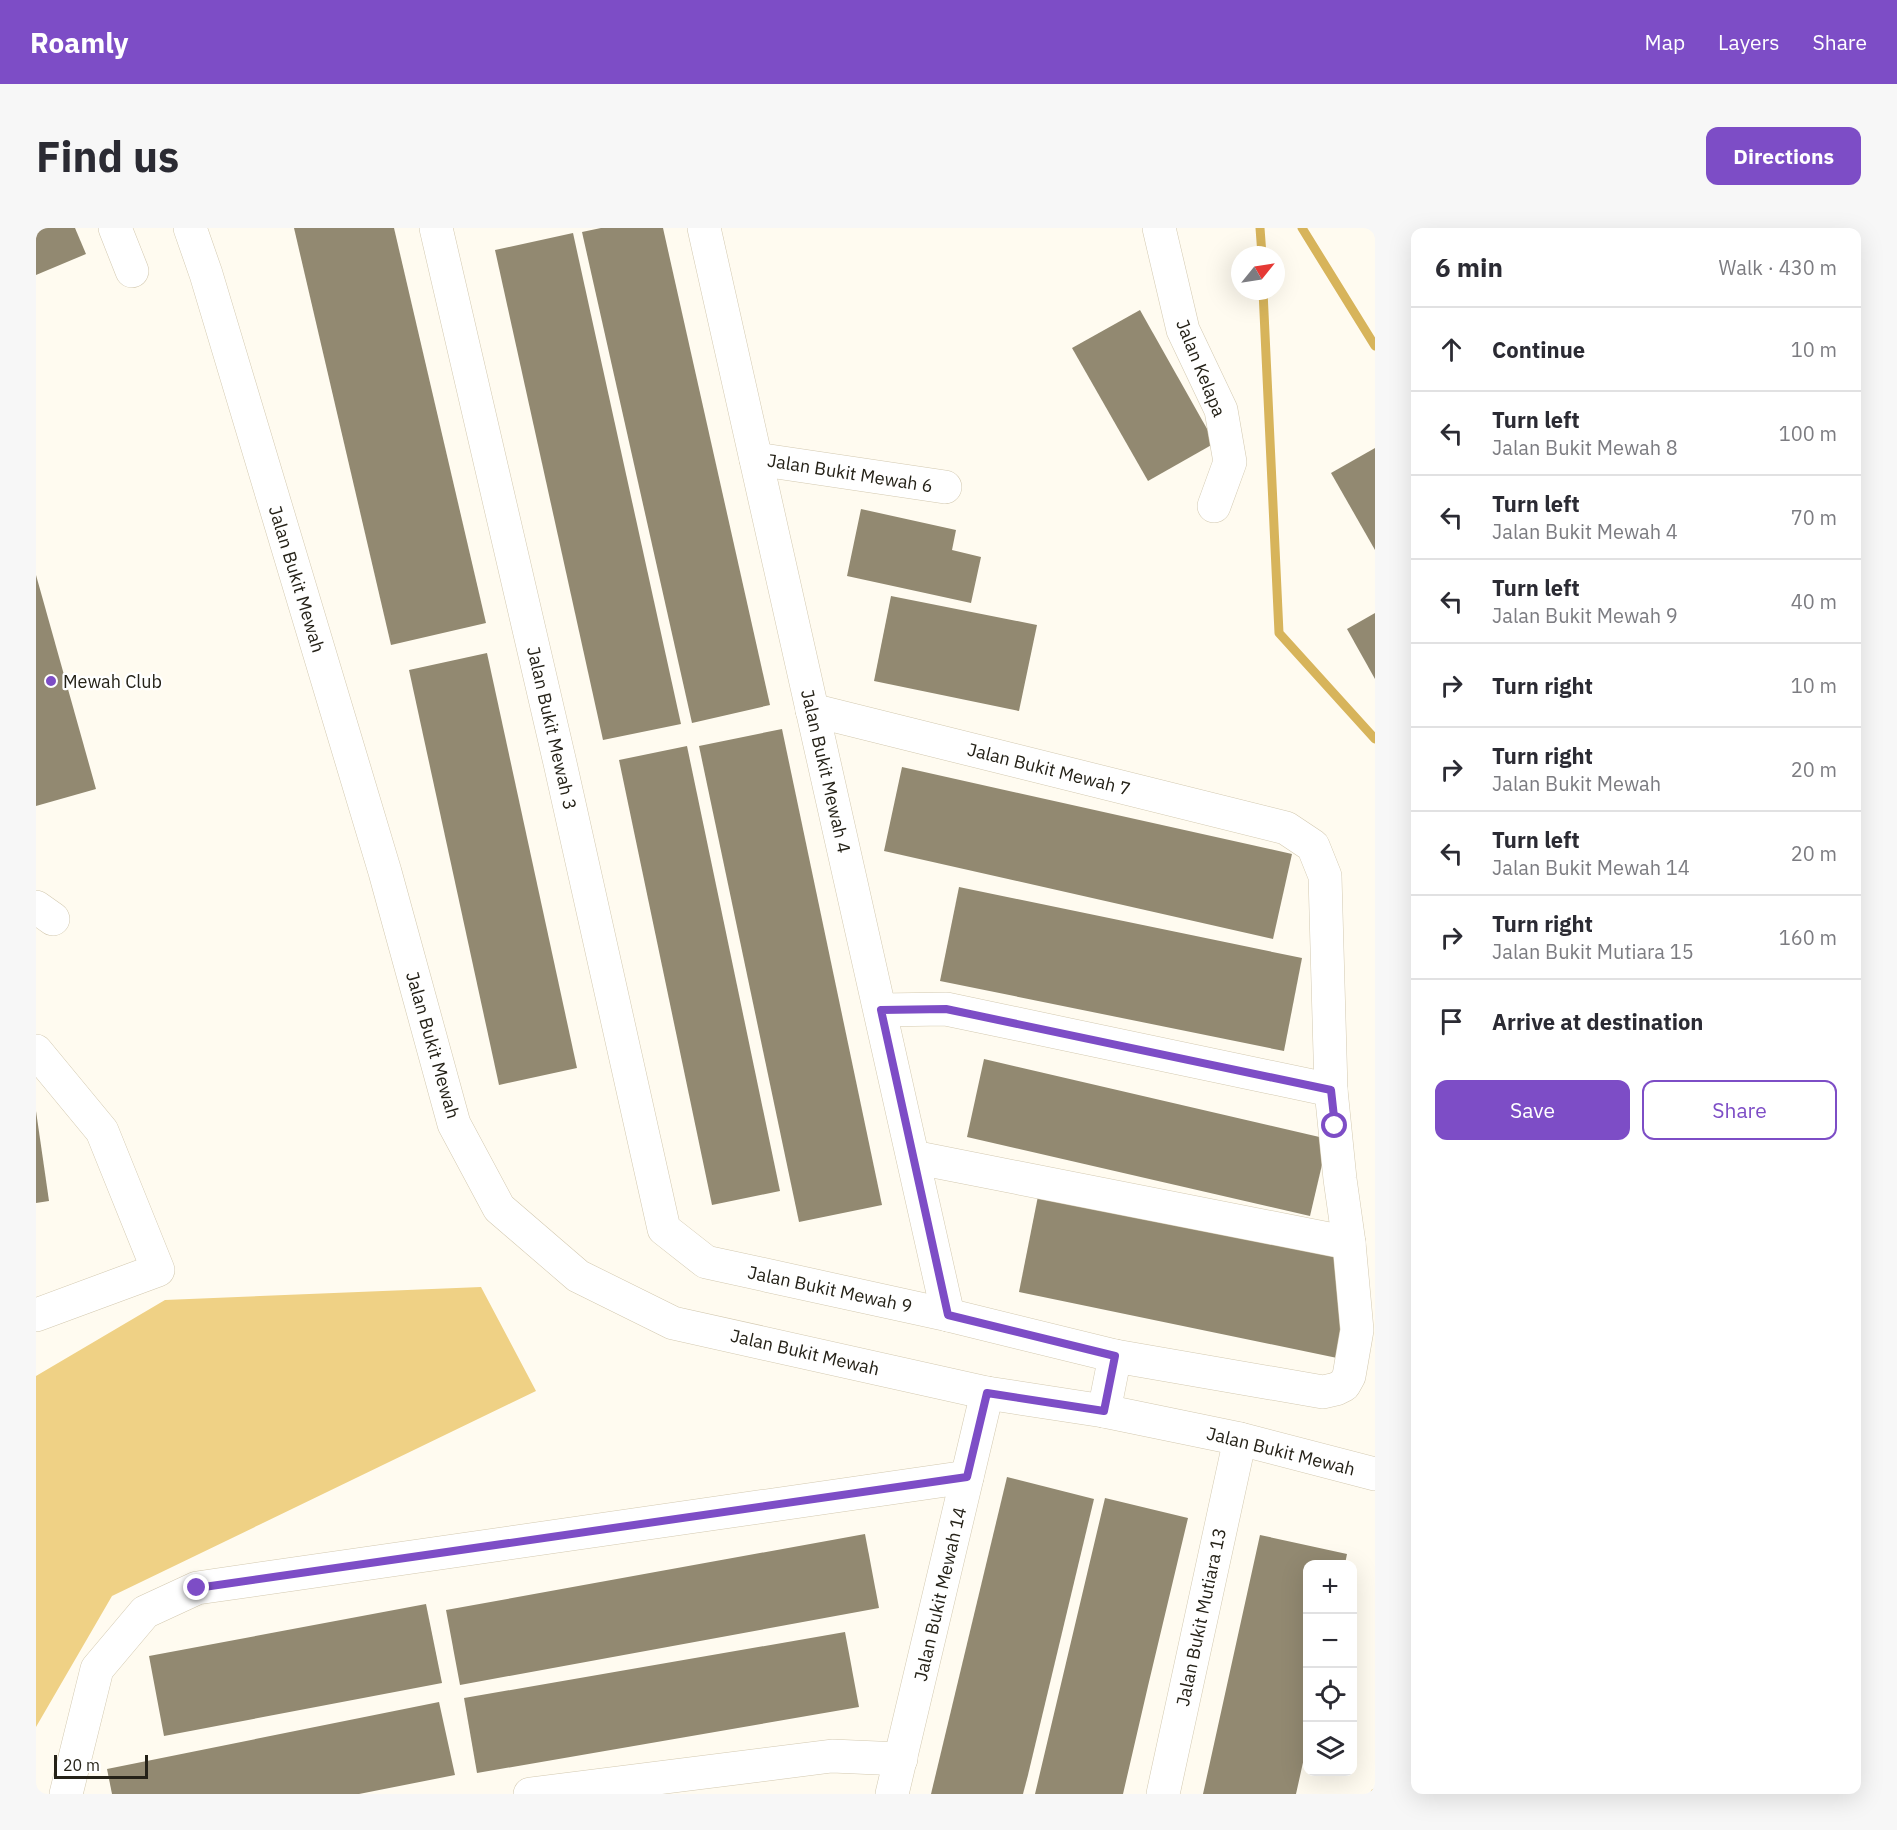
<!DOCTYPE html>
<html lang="en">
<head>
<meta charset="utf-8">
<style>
  :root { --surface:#fff; --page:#f7f7f7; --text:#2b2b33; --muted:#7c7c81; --line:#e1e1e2; --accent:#7d4dc6 }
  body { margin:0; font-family:"IBM Plex Sans",sans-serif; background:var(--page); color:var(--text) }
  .controls { position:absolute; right:18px; bottom:18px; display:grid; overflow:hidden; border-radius:12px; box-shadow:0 6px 24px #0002 }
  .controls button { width:54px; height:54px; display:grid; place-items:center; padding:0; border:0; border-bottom:2px solid var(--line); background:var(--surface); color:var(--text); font:30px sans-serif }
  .compass { position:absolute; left:1195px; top:18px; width:54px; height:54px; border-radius:50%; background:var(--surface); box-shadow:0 6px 24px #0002; rotate:60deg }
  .scale { position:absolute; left:18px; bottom:15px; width:94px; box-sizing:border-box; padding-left:6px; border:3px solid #252218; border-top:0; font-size:16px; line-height:21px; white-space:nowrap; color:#252218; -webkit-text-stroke:4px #fff; paint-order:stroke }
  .stop { position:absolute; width:18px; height:18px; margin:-14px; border:4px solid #7d4dc6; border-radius:50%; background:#fff }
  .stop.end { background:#7d4dc6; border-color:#fff; box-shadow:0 2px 6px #0008 }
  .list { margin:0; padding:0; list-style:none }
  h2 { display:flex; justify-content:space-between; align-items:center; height:78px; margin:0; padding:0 24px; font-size:26px }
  h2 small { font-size:20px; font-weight:400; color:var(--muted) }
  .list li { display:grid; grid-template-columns:39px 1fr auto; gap:18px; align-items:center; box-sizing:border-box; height:84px; padding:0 24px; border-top:2px solid var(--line) }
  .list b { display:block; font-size:22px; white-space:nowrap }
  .list p { margin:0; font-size:20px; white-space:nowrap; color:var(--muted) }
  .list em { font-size:20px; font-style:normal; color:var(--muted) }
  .actions { display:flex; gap:12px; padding:18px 24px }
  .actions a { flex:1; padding:14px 0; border:2px solid var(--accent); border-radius:12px; text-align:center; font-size:21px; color:var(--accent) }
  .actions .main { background:var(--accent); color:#fff }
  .icon { flex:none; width:33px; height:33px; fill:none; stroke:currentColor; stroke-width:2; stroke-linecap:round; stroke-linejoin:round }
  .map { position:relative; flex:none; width:1339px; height:1566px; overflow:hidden; border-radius:12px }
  header { display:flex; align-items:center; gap:36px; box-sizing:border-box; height:84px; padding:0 30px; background:var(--accent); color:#fff }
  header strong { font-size:28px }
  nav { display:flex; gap:33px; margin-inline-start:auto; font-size:21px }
  .intro { display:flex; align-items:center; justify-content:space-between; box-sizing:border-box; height:144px; padding:0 36px }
  h1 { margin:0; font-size:42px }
  .button { padding:15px 27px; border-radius:12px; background:var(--accent); color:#fff; font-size:21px; font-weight:700 }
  main { display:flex; gap:36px; padding:0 36px }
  aside { flex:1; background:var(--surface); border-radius:12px; box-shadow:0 6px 24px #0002 }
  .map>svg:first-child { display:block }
  .green { fill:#efd185 }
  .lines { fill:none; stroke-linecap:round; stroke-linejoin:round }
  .stream { stroke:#d7b45b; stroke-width:9 }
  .building { fill:#928971 }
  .minor-casing { stroke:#d3c9b0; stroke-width:34 }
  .minor { stroke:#fff; stroke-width:33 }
  .route { stroke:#7d4dc6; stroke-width:8 }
  .poi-dot { fill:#7d4dc6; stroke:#fff; stroke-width:2 }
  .labels { text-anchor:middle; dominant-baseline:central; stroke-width:4.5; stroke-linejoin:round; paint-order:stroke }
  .street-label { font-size:18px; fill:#252218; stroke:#fff }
  .poi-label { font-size:18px; fill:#252218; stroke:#fff; text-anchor:start }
</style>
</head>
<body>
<header>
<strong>Roamly</strong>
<nav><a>Map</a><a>Layers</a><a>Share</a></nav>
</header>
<div class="intro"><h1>Find us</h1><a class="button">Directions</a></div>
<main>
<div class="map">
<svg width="1339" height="1566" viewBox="0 0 1339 1566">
  <rect width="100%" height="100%" fill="#fffbf0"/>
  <path class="green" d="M445,1059L500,1163L76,1368L0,1499V1148L129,1072Z"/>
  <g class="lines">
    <g class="stream">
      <path d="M1224,0L1226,27"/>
      <path d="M1266,0L1339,118"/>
      <path d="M1227,63L1243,405L1339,511"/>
      <path d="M1339,1566V1565"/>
    </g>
  </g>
  <g class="building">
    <path d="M0,0H39L50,26L0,47Z"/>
    <path d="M258,0H358L450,395L355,417Z"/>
    <path d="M565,0H627L734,477L656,495L546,4Z"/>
    <path d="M537,5L645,496L567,512L459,22Z"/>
    <path d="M1104,82L1179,215L1112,253L1036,120Z"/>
    <path d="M1339,220V322L1295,245Z"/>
    <path d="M825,281L920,302L916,322L945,329L935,375L811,348Z"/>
    <path d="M0,347L60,561L0,578Z"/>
    <path d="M855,368L1001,397L983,483L838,453Z"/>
    <path d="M1339,385V451L1311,401Z"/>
    <path d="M451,425L541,840L463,857L373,442Z"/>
    <path d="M746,501L846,977L763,994L663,518Z"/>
    <path d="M651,518L744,963L676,977L583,532Z"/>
    <path d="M866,539L1256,626L1237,711L848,623Z"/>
    <path d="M923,659L1266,730L1248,823L904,753Z"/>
    <path d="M948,831L1292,911L1274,988L931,909Z"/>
    <path d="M0,883L13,973L0,975Z"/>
    <path d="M1004,958L1311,1023L1306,1131L983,1064Z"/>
    <path d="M971,1249L1058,1271L992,1547L987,1566H895Z"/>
    <path d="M1069,1270L1152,1290L1112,1458L1087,1566H999Z"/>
    <path d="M829,1306L843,1380L424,1457L410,1382Z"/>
    <path d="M1224,1307L1311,1326L1309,1336H1272V1512L1260,1566H1167Z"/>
    <path d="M390,1376L406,1455L128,1508L113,1428Z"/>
    <path d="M809,1404L823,1479L441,1545L428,1470Z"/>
    <path d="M403,1474L419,1547L323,1566H76L71,1541Z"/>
  </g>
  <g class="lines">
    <defs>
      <g id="minor">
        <path d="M79,0L96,43"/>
        <path d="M154,0L170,46L349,644L418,896L463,980L542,1048L637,1095L951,1165L1068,1183L1204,1211L1339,1246"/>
        <path d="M400,0L524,535L628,1001L670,1034L912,1087L1079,1128L1287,1164L1300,1161L1308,1157L1313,1148L1321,1102L1313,1015L1304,951L1295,862L1289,648L1277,618L1250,600L776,482"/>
        <path d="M668,0L912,1087"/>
        <path d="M1123,0L1147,102L1185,182L1194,234L1178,278"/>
        <path d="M720,231L909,259"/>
        <path d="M0,679L17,691"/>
        <path d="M845,782L910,781L1295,862"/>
        <path d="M0,823L66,903L122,1042L0,1087"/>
        <path d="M877,929L1313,1015"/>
        <path d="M1068,1183L1079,1128"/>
        <path d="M30,1566L61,1441L109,1384L161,1360L931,1249"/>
        <path d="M494,1566L796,1528L865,1531"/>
        <path d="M856,1566L951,1165"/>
        <path d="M1127,1566L1204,1211"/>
      </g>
    </defs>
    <use href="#minor" class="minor-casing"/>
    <use href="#minor" class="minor"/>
  </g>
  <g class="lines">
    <path class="route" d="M161,1360L931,1249L951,1165L1068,1183L1079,1128L912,1087L845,782L910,781L1295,862L1299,898"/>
  </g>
  <circle class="poi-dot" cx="15" cy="453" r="6"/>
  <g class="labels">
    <g class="street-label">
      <text transform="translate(1165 140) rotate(68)">Jalan Kelapa</text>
      <text transform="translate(814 245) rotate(9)">Jalan Bukit Mewah 6</text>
      <text transform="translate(261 351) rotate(73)">Jalan Bukit Mewah</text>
      <text transform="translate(516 500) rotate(77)">Jalan Bukit Mewah 3</text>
      <text transform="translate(1013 541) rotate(14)">Jalan Bukit Mewah 7</text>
      <text transform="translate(790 543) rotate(77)">Jalan Bukit Mewah 4</text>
      <text transform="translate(397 817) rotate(74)">Jalan Bukit Mewah</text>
      <text transform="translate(794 1061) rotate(12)">Jalan Bukit Mewah 9</text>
      <text transform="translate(769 1124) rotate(13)">Jalan Bukit Mewah</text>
      <text transform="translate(1245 1223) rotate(14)">Jalan Bukit Mewah</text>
      <text transform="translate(904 1366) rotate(-77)">Jalan Bukit Mewah 14</text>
      <text transform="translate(1165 1389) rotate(-78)">Jalan Bukit Mutiara 13</text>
    </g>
    <g class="poi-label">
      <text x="27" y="453">Mewah Club</text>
    </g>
  </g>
</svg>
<div class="controls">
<button>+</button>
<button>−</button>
<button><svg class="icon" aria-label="locate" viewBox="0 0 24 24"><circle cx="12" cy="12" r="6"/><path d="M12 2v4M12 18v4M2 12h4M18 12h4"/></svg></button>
<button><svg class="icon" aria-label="layers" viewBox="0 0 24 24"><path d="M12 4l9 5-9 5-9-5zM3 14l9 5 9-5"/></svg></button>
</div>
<svg class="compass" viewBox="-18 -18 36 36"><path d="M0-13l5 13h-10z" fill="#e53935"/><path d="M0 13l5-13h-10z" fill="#7c7c81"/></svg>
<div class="scale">20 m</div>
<div class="stop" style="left:1299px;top:898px"></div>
<div class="stop end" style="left:161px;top:1360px"></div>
</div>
<aside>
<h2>6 min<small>Walk · 430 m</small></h2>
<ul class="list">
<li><svg class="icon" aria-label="ahead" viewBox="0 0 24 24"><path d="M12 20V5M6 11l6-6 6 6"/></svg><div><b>Continue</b></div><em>10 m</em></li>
<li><svg class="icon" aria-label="left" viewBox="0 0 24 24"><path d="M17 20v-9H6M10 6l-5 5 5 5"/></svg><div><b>Turn left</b><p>Jalan Bukit Mewah 8</p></div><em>100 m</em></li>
<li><svg class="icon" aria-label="left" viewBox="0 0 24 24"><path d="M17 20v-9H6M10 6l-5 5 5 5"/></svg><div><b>Turn left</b><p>Jalan Bukit Mewah 4</p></div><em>70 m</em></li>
<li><svg class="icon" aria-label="left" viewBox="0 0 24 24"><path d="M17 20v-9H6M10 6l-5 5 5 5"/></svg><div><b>Turn left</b><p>Jalan Bukit Mewah 9</p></div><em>40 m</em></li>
<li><svg class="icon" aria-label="right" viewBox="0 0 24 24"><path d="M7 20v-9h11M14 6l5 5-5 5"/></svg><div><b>Turn right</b></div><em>10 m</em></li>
<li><svg class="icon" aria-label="right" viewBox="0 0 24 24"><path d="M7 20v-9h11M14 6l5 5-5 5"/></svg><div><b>Turn right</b><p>Jalan Bukit Mewah</p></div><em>20 m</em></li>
<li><svg class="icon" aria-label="left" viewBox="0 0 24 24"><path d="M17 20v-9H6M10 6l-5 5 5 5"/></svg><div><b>Turn left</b><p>Jalan Bukit Mewah 14</p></div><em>20 m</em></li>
<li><svg class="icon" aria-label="right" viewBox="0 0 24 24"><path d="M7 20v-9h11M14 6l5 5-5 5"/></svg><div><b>Turn right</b><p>Jalan Bukit Mutiara 15</p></div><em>160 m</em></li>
<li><svg class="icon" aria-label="arrive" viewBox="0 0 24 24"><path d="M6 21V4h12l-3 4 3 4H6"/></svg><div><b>Arrive at destination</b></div></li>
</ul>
<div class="actions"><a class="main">Save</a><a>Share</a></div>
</aside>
</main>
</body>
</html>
